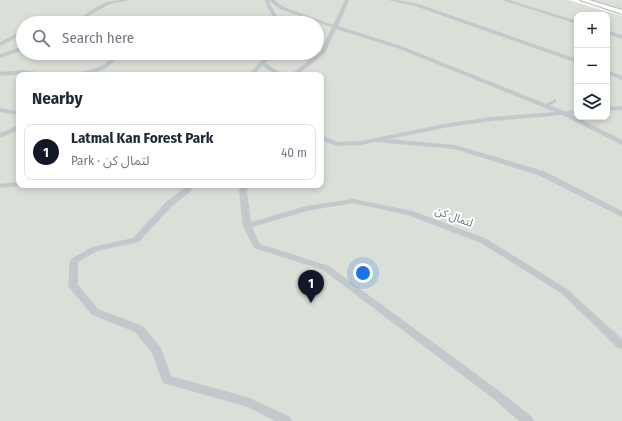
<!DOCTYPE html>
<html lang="en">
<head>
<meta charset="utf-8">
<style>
  :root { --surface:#fff; --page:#f6f6f7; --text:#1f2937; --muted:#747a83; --line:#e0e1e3; --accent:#111827 }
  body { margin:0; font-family:"Fira Sans Condensed","Noto Sans Arabic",sans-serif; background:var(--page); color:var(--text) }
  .controls { position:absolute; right:12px; top:12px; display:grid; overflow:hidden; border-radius:8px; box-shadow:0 2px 6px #0003 }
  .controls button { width:36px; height:36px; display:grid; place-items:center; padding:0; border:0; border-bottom:1px solid var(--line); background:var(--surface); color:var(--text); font:20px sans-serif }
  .you { position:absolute; left:363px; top:273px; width:14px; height:14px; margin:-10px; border:3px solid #fff; border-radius:50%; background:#1a73e8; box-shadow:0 0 0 6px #1a73e833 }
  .badge { display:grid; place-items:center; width:26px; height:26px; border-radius:50%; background:var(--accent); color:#fff; font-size:13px; font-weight:700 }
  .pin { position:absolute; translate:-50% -33px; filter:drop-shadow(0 1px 2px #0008) }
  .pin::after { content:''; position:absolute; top:21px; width:14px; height:12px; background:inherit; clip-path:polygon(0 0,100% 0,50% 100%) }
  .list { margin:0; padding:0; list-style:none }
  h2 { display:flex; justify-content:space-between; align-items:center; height:52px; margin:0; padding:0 16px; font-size:17px }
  h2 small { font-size:13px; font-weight:400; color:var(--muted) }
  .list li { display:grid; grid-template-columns:26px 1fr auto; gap:12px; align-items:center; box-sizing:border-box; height:56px; margin:0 8px 8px; padding:0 8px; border:1px solid var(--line); border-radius:8px }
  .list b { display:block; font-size:15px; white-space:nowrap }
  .list p { margin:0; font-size:13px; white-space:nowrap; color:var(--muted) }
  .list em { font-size:13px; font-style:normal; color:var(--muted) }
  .icon { flex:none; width:22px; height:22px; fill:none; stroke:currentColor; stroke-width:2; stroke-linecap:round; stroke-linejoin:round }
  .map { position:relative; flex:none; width:622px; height:421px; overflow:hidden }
  .search { position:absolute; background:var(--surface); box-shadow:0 2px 6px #0003; left:16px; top:16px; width:308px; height:44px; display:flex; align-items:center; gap:10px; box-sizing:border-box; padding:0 14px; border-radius:22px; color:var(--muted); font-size:15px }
  .panel { position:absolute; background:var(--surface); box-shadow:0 2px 6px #0003; left:16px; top:72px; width:308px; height:116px; border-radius:8px }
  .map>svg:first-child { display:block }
  .green { fill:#dadfd7; fill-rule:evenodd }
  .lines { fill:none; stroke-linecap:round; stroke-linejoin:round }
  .secondary-casing { stroke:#b3babf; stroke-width:2 }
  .lane { stroke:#c3c8cc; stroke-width:3 }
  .street { fill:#c3c8cc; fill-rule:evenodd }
  .secondary { fill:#fff; fill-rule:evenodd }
  .labels { text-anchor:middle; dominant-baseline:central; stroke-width:4; stroke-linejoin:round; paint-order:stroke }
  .street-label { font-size:11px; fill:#657683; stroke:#fff }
</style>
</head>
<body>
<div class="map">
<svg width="622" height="421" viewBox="0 0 622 421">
  <rect width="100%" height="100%" fill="#fafaf8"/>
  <g class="green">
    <path d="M0,0H568L622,16V421H0ZM577,15H607V117H577ZM23,23H317V53H23ZM19,75H321V185H19Z"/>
    <path d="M587,0H622V10Z"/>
  </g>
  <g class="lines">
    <defs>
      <path id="secondary" d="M580,0H589L622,10V14Z"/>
    </defs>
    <use href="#secondary" class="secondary-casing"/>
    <path class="lane" d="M545,106L555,101"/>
    <g class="street">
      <path d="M119,0H130L110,4L81,20H51L44,23H38L50,18H80L96,7L107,2Z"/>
      <path d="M265,0H274L284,7L333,25L345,0H349L338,26L401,46L564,111L577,110V114H571L622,140V145L562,115L492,121L449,127L389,139L455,145L544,171L622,211V217L538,175L454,149L375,142L361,145L336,146L321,140V135L337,142L361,141L449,123L492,117L555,112L397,48L336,29L325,53L297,75H290L321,51L332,27L280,9L269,1C271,9 279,15 279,23H275C274,15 266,8 265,0Z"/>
      <path d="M388,0H397L418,4L577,59V63L415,6Z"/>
      <path d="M502,0H509L577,21V24Z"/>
      <path d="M23,30V34L0,46V42Z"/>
      <path d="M607,30L622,35V39L607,34Z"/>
      <path d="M23,46V50L0,58V54Z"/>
      <path d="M112,53H118C115,70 90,75 75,75C86,68 109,70 112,53Z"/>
      <path d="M265,53H271L269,59L265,63L284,75H277L262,66L254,75H248L263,59Z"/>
      <path d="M23,70L43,73L46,75L23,74L0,76V72Z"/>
      <path d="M607,70L622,76V80L607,74Z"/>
      <path d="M622,106V110L607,111V107Z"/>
      <path d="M0,108L19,111V115L0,112Z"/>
      <path d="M19,125V130L0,138V133Z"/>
      <path d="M19,182V185L22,186L0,188V184Z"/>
      <path d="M186,185H194L190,192L172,206L139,242L97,251L78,262V285L98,309L143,326L161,348L171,376L250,398L290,417L292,421H275L248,407L163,383L152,353L135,332L92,315L68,286L70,261L71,259L92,247L133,238L166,202L184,188Z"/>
      <path d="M241,185H249L247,191L251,222L306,206L353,199L413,211L487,239L567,289L622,339V349L618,348L561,293L481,243L408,215L353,203L307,211L252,227L260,244L329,266L498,390L532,417L534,421H519L490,396L323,270L254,248L243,226L239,191Z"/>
    </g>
    <use href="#secondary" class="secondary"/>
  </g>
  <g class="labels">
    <g class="street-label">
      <text transform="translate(454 217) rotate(20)">لتمال کن</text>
    </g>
  </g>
</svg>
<div class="controls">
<button>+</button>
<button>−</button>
<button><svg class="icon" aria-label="layers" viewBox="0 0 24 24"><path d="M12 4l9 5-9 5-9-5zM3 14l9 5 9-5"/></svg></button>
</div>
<div class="you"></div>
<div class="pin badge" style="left:311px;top:303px">1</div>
<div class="search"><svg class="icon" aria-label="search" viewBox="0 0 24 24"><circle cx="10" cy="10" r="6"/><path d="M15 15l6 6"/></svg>Search here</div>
<section class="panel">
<h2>Nearby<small></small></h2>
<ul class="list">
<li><span class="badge">1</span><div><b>Latmal Kan Forest Park</b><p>Park · لتمال کن</p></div><em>40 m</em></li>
</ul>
</section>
</div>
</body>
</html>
